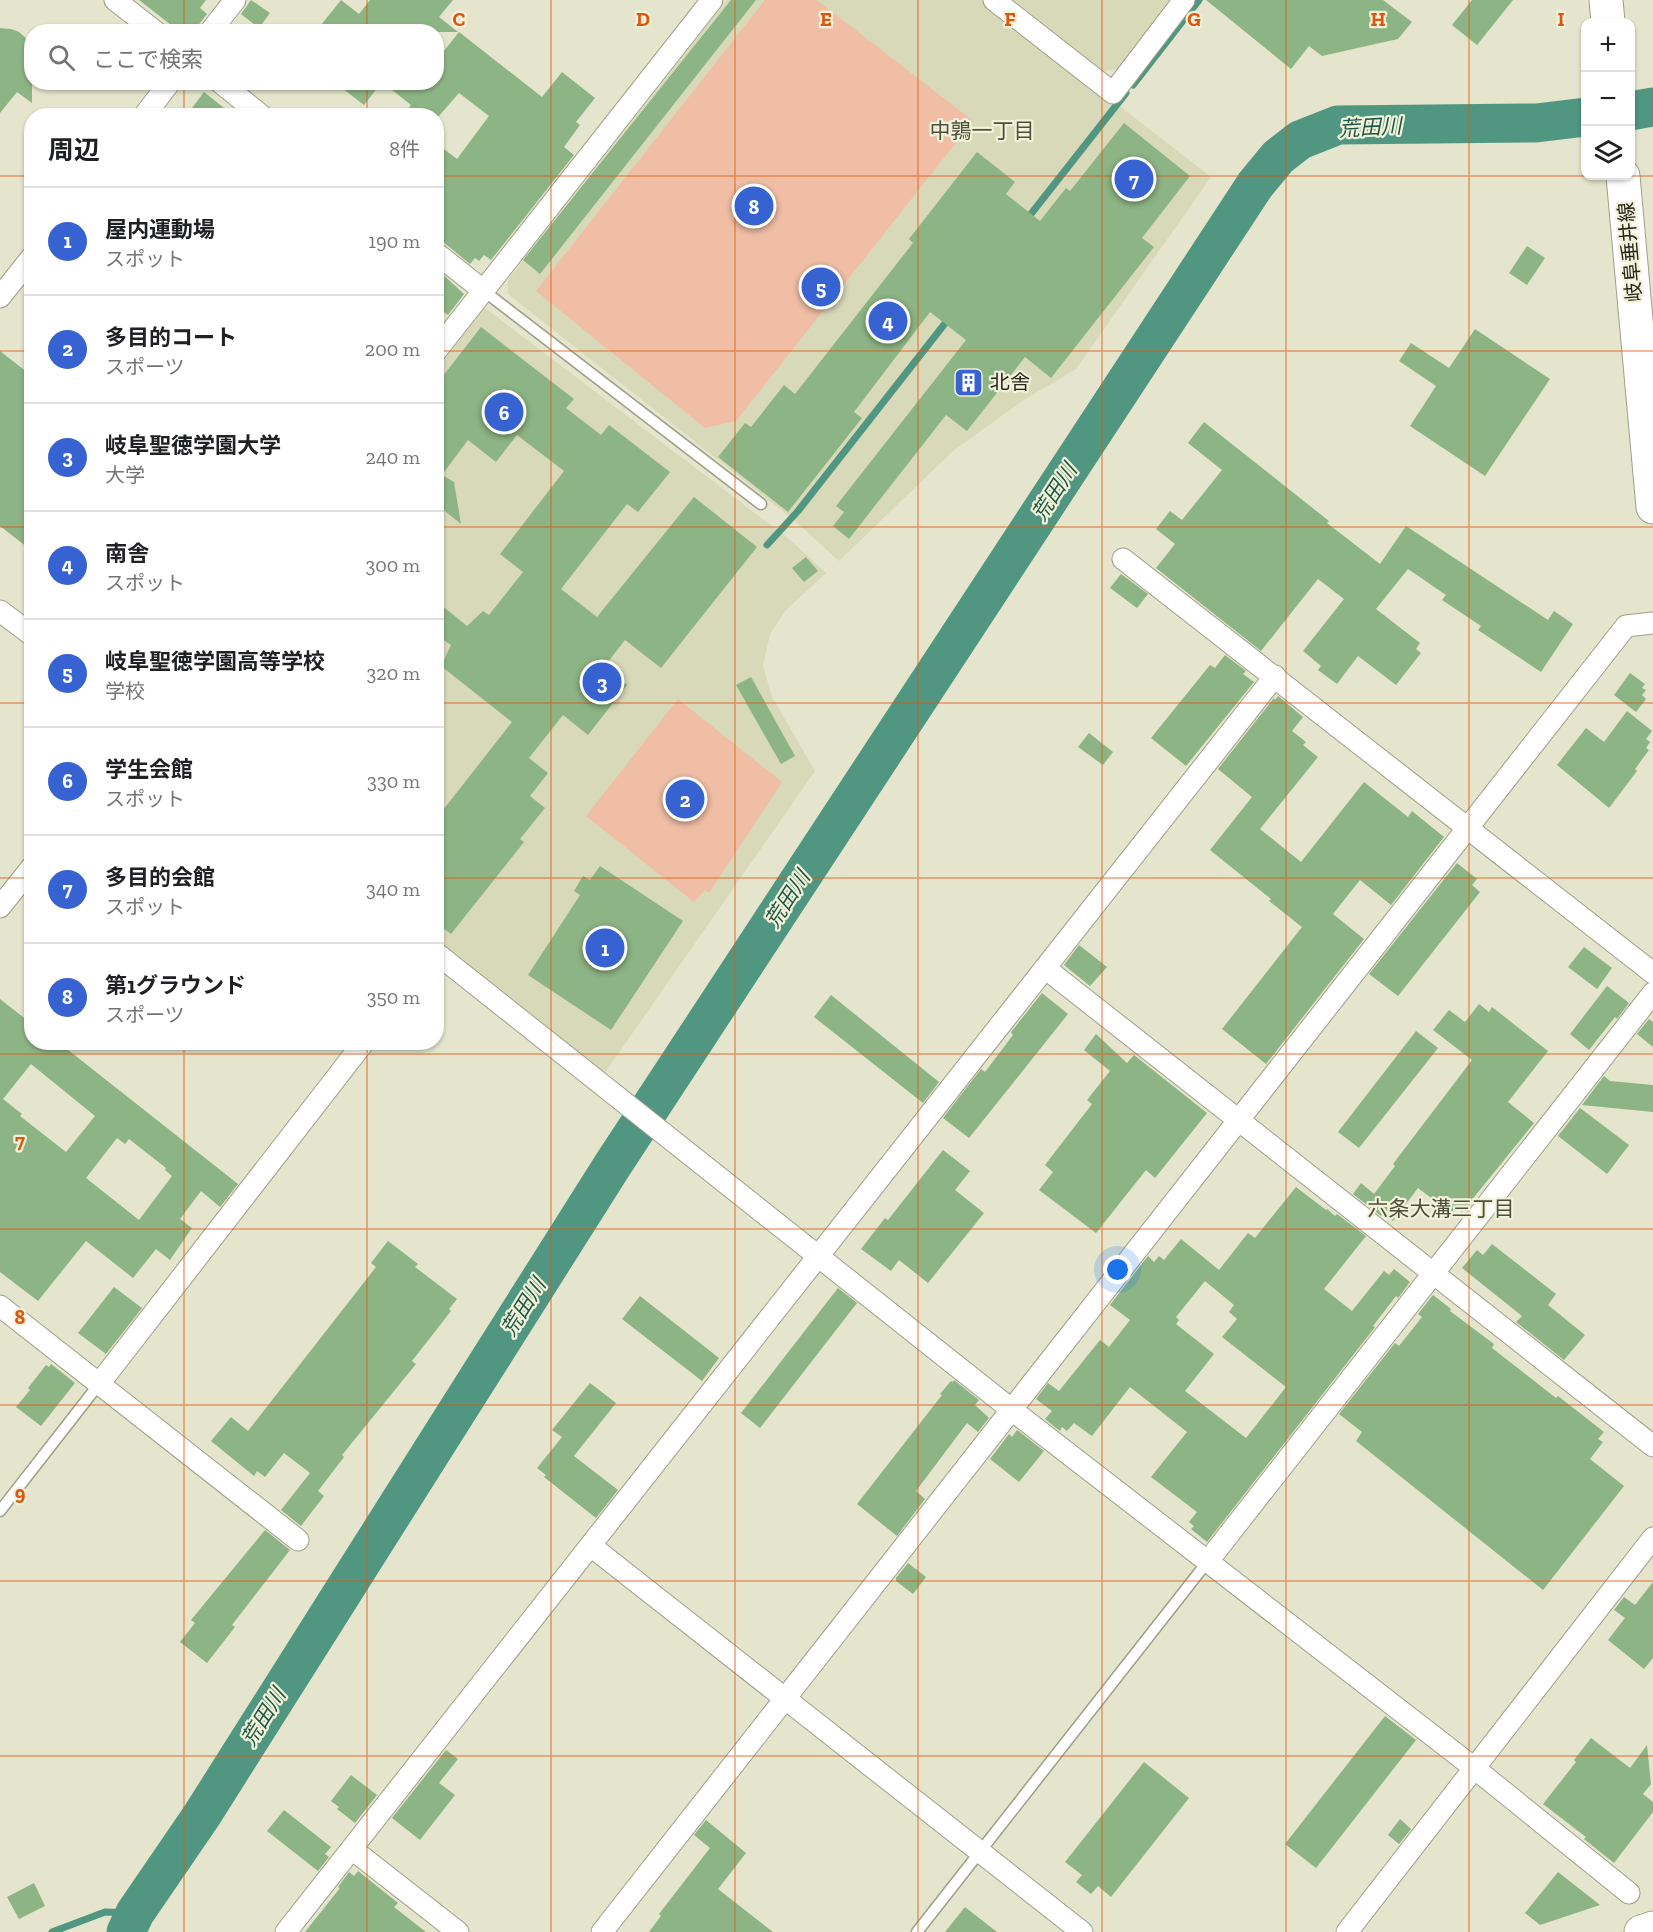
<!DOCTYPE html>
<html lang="ja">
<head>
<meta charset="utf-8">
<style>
  :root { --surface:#fff; --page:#f6f6f6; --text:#202124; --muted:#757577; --line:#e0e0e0; --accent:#3662d2 }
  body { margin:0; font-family:"Zilla Slab","Noto Sans JP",serif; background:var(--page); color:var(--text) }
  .controls { position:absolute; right:18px; top:18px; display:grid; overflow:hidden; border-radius:12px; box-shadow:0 2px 4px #0004 }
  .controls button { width:54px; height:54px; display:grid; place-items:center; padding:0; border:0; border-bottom:2px solid var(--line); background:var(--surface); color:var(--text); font:30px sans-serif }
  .you { position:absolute; left:1118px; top:1270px; width:21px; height:21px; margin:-15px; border:4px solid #fff; border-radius:50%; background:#1a73e8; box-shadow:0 0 0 9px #1a73e833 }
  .badge { display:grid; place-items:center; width:39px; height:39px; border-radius:50%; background:var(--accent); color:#fff; font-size:20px; font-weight:700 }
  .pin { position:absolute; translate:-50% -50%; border:3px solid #fff; box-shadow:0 2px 6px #0006 }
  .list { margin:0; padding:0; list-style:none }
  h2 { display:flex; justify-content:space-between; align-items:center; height:78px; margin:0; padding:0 24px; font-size:26px }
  h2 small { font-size:20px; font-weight:400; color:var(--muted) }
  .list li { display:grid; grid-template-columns:39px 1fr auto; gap:18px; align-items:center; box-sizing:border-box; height:108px; padding:0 24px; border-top:2px solid var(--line) }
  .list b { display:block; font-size:22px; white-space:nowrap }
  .list p { margin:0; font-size:20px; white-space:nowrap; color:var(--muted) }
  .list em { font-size:20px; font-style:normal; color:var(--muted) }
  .icon { flex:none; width:33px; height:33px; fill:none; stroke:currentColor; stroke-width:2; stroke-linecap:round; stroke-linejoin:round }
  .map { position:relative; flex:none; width:1653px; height:1932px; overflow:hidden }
  .search { position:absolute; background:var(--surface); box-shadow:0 2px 4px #0004; left:24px; top:24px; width:420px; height:66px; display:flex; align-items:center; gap:15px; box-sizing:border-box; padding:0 21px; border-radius:24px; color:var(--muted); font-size:22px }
  .panel { position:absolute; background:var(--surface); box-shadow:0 2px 4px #0004; left:24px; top:108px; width:420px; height:942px; border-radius:24px }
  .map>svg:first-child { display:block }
  .built { fill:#d8d9b9 }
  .green { fill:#f0bda5 }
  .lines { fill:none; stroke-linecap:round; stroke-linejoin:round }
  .stream { stroke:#509680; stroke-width:7 }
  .river { stroke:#509680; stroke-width:39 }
  .building { fill:#8db484; fill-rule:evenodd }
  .service-casing { stroke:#9e9f88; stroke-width:13 }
  .minor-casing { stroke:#9e9f88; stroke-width:23 }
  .primary-casing { stroke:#9e9f88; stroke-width:35 }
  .trunk-casing { stroke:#9e9f88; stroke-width:35 }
  .service { stroke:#fff; stroke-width:10 }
  .minor { stroke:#fff; stroke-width:21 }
  .primary { stroke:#fff; stroke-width:33 }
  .trunk { stroke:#fff; stroke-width:33 }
  .grid { fill:none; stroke:#de560d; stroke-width:1.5; stroke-opacity:0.55 }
  .labels { text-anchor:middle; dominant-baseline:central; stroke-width:4.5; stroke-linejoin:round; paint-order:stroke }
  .street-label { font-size:20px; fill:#25251c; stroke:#f1f2d9 }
  .poi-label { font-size:20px; fill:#25251c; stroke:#f1f2d9; text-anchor:start }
  .water-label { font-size:21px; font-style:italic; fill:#1d5645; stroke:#f1f2d9 }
  .neighbourhood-label { font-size:21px; fill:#4e4f3a; stroke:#f1f2d9 }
  .grid-label { font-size:20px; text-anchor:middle; font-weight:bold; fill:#de560d; stroke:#f1f2d9; stroke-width:4.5; stroke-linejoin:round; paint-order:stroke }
</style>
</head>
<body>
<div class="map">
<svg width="1653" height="1932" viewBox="0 0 1653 1932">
  <rect width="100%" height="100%" fill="#e4e5cc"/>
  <g class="built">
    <path d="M727,0H983L1211,177L1076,369L1022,401L953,451L839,561L794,520L508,294V280Z"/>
    <path d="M1013,0H1175L1121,68L1103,71Z"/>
    <path d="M485,308L789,539L826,573L786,610L770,634L763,666L772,697L815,771L604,1074L437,940L436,369Z"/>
  </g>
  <g class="green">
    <path d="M765,0H817L973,121L736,421L705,428L536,291Z"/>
    <path d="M678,699L782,782L709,893L705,890L694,902L586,816Z"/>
  </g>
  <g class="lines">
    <g class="stream">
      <path d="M1133,85L1199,0"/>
      <path d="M1027,219L1126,93"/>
      <path d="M767,545L798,511L950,317"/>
      <path d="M52,1932L105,1912L135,1913"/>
    </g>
    <g class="river">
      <path d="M1630,111L1653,107"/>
      <path d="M126,1932L135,1913L202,1815L612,1166L1255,185L1278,157L1300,140L1338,125L1536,123L1586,117"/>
    </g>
  </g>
  <g class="building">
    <path d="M139,0H206L200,8L207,14L193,32H180Z"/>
    <path d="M251,0L270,13L259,28L241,14Z"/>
    <path d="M341,0L359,14L370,0H453L439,17L458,32H330L321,25Z"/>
    <path d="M731,0H756L540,274L523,260Z"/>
    <path d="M1206,0H1383L1412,22L1398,39L1322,56L1309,46L1291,69Z"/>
    <path d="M1472,0H1513L1477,45L1452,25Z"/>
    <path d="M0,28L11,29L19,32L32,44V103L17,92L0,113Z"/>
    <path d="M459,32L542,97L562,72L595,98L576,122L580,125L564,147L574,155L491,260L484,255L479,261L475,258L470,264L436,236V180L444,170L436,163V143L457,159L489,116L459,93L439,116H402L411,105L382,82H436V61Z"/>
    <path d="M334,82H382L364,105Z"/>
    <path d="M204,92L234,116H186Z"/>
    <path d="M1124,123L1190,176L1142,238L1154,247L1051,378L1025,357L967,431L946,415L849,539L833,526L844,512L836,506L966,340L930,312L854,412L862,418L788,512L718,457L745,423L751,427L784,385L795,394L913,243L909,239L977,152L1015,182L1006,194L1040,221L1066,188L1070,191Z"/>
    <path d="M1527,246L1545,258L1527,285L1509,273Z"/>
    <path d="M439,271L464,294L448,315L436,306V273Z"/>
    <path d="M481,327L574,399L566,408L601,435L609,425L670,472L638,512L627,504L561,589L597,617L694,497L757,547L661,668L625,640L604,667L627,685L588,735L563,715L529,758L548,773L530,796L545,808L520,839L524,842L451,934L436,923V819L512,722L441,666L451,645L436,635V619L445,608L467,626L483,611L489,615L523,572L500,554L564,471L517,435L496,462L468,440L442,475L454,482L461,524L436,504V385Z"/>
    <path d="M1475,329L1550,379L1485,476L1410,426L1436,386L1399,361L1411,343L1449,368Z"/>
    <path d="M0,351L32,376V551L0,526Z"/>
    <path d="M1204,422L1329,521L1327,523L1380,564L1406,526L1548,620L1554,611L1573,624L1541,672L1478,630L1481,626L1442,600L1446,595L1408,569L1376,609L1420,643L1416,649L1421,653L1396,685L1358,656L1337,684L1318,670L1321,666L1303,651L1344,599L1318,579L1261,651L1156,568L1175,544L1156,529L1170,511L1182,520L1222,470L1188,443Z"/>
    <path d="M806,557L818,571L804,582L792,568Z"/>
    <path d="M1121,574L1148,594L1137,608L1110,588Z"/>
    <path d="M1225,655L1246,671L1243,674L1254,682L1186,766L1151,738L1210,665L1215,668Z"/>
    <path d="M1630,673L1645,684L1642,688L1646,690L1642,695L1646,699L1636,712L1614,695Z"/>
    <path d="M751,677L795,756L781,764L736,685Z"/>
    <path d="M1278,696L1303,717L1292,731L1306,742L1303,745L1318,757L1260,829L1301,862L1364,782L1408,817L1412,811L1444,837L1391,905L1360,880L1333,914L1364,939L1266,1064L1222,1029L1302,927L1269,901L1271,899L1210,850L1252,797L1218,769L1274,698L1275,700Z"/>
    <path d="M1627,711L1652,731L1646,739L1650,742L1646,748L1649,750L1635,769L1637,771L1609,808L1557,765L1586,728L1604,742Z"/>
    <path d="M1089,733L1113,752L1103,765L1078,747Z"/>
    <path d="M1457,863L1477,879L1472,885L1480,892L1398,996L1369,974Z"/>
    <path d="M600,866L683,921L611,1030L528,975L580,895L574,891L583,876L590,880Z"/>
    <path d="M1079,945L1107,967L1090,986L1064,965Z"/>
    <path d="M1584,947L1612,968L1597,989L1568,967Z"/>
    <path d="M1607,986L1629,1003L1617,1019L1615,1017L1589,1050L1570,1034Z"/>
    <path d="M1042,993L1068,1014L969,1138L943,1118L981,1069L985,1072L1013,1035L1011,1032Z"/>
    <path d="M831,995L939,1082L923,1103L814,1017Z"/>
    <path d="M0,999L32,1024V1042H58L238,1184L220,1207L201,1191L180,1219L192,1228L170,1260L156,1249L133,1278L86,1241L38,1301L0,1272ZM31,1064L95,1116L66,1152L20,1116L22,1114L3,1099ZM117,1138L125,1144L129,1139L166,1168L165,1170L172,1176L139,1220L86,1178Z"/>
    <path d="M1479,1004L1489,1012L1492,1007L1548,1051L1508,1102L1534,1123L1462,1212L1456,1207L1451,1213L1418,1188L1393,1221L1383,1214L1381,1216L1353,1194L1361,1183L1374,1194L1395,1166L1393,1164L1472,1060L1433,1030L1449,1010L1465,1022Z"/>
    <path d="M1649,1019L1653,1022V1047L1637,1034Z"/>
    <path d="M1416,1031L1438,1048L1359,1148L1338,1132Z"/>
    <path d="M1096,1034L1127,1063L1134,1055L1207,1113L1155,1178L1146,1170L1096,1233L1039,1190L1053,1172L1045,1165L1092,1104L1087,1100L1110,1071L1084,1050Z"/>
    <path d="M1604,1076L1610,1081L1653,1085V1112L1582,1105Z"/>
    <path d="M1580,1108L1629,1145L1607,1174L1558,1136Z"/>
    <path d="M943,1150L970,1171L955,1190L984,1213L928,1283L899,1260L891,1271L861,1249L885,1218L888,1220Z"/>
    <path d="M1296,1187L1326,1210L1327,1209L1335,1216L1337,1214L1366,1236L1324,1289L1352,1311L1384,1271L1389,1275L1394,1269L1410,1282L1398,1298L1396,1296L1373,1326L1375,1327L1207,1542L1191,1529L1194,1526L1189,1522L1197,1512L1151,1477L1187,1432L1130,1387L1092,1436L1074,1423L1067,1431L1062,1427L1060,1431L1045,1419L1052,1411L1036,1399L1048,1383L1059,1391L1100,1340L1109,1347L1130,1320L1110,1305L1148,1256L1154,1262L1159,1256L1164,1260L1181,1239L1219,1270L1248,1233L1255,1238ZM1205,1281L1234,1305L1229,1312L1237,1319L1222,1337L1286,1387L1246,1438L1185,1391L1214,1354L1176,1324L1179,1320L1176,1317Z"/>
    <path d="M388,1241L418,1264L415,1267L457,1299L449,1309L451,1311L412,1361L416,1364L342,1455L344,1457L318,1491L324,1496L301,1526L281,1510L310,1473L284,1453L265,1477L257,1471L254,1476L211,1441L231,1417L248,1431L376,1267L371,1263Z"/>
    <path d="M1492,1244L1556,1294L1548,1305L1585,1335L1564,1360L1516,1322L1522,1316L1462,1268L1477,1250L1483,1255Z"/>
    <path d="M114,1287L142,1308L106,1354L78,1333Z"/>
    <path d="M838,1288L857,1303L760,1428L741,1413Z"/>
    <path d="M1433,1295L1451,1309L1450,1311L1494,1344L1492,1348L1556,1398L1558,1396L1604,1432L1598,1439L1603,1442L1590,1459L1624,1486L1543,1590L1356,1441L1362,1432L1339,1414L1395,1343L1399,1346L1422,1317L1418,1314Z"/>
    <path d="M640,1296L719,1358L702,1381L622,1319Z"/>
    <path d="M51,1364L75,1383L41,1426L16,1407L30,1390L28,1388L46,1365L49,1367Z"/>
    <path d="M954,1380L979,1400L975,1405L989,1418L978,1432L967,1423L916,1491L925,1499L897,1536L857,1504L942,1395L940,1394L951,1381L953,1382Z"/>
    <path d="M590,1383L616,1403L574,1456L618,1490L596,1518L544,1477L546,1475L537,1468L562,1437L552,1430Z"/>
    <path d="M1017,1430L1044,1451L1019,1482L990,1459L1009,1434L1012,1437Z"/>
    <path d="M265,1530L290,1550L232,1625L235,1627L207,1663L180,1642L195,1623L191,1620Z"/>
    <path d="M908,1563L926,1577L913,1594L896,1581V1578Z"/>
    <path d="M1653,1582V1658L1644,1669L1608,1640L1625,1618L1614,1610L1624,1597L1635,1605Z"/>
    <path d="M1385,1716L1416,1740L1316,1868L1285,1844Z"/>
    <path d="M1591,1738L1630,1768L1647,1745L1651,1784L1643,1794L1653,1802V1812L1614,1863L1584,1839L1586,1837L1543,1804L1576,1762L1574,1760Z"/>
    <path d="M446,1750L458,1759L439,1783L455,1795L420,1840L392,1818Z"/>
    <path d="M1144,1762L1189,1798L1111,1897L1098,1886L1091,1894L1076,1882L1082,1875L1065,1862Z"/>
    <path d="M351,1775L377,1795L355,1823L337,1809L339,1807L331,1801Z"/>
    <path d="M284,1810L331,1847L325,1854L329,1857L318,1871L267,1831Z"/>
    <path d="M1400,1819L1411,1829L1399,1844L1388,1835Z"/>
    <path d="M706,1820L746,1853L718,1889L773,1932H649L661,1916L659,1914L710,1848L694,1835Z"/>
    <path d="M358,1871L398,1903L394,1907L426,1932H305L340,1888L338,1887L349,1872L354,1876Z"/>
    <path d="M1558,1872L1600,1905L1540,1925L1525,1913Z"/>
    <path d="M34,1883L45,1906L19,1919L7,1897Z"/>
    <path d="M965,1907L997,1932H945Z"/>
  </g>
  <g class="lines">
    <defs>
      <g id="service">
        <path d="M484,291L761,504"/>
        <path d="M0,1511L99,1384"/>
        <path d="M917,1932L1208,1561"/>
      </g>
      <g id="minor">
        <path d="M115,0L156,32"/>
        <path d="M994,0L1113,93L1184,0"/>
        <path d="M210,32L235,0"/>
        <path d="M220,82L262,116"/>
        <path d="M144,116L170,82"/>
        <path d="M436,253L484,291"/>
        <path d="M0,297L32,257"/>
        <path d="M436,351L712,0"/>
        <path d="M1123,559L1653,973"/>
        <path d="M0,611L32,635"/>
        <path d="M0,907L32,867"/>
        <path d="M436,953L1012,1410L1473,1767L1629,1893"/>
        <path d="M1045,968L1653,1446"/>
        <path d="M0,1306L298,1540"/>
        <path d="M99,1384L364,1042"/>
        <path d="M591,1546L1082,1932"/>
        <path d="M1208,1561L1653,993"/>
        <path d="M352,1849L458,1932"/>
        <path d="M286,1932L1275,676"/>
        <path d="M602,1932L1626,626L1653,623"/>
        <path d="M1347,1932L1653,1538"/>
      </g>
      <g id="primary">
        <path d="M1606,0L1608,22"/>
        <path d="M1623,176L1653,507"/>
      </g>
      <path id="trunk" d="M1641,1932L1653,1928"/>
    </defs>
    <use href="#service" class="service-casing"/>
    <use href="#minor" class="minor-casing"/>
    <use href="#primary" class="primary-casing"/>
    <use href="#trunk" class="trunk-casing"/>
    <use href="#service" class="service"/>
    <use href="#minor" class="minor"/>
    <use href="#primary" class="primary"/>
    <use href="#trunk" class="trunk"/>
  </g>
  <path class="grid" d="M184,0V32M367,0V32M551,0V1932M735,0V1932M918,0V1932M1102,0V1932M1286,0V1932M1469,0V1932M184,82V116M367,82V116M0,176H32M436,176H1653M0,351H32M436,351H1653M0,527H32M436,527H1653M0,703H32M436,703H1653M0,878H32M436,878H1653M184,1042V1932M367,1042V1932M0,1054H1653M0,1229H1653M0,1405H1653M0,1581H1653M0,1756H1653"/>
  <defs>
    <symbol id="building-square" viewBox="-11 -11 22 22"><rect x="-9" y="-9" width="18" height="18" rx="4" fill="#3662d2" stroke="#f1f2d9"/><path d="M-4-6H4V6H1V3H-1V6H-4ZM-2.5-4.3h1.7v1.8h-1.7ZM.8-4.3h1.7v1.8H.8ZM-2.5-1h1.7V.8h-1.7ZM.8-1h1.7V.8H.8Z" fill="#fff"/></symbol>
  </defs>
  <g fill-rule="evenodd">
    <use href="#building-square" x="952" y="366" width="33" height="33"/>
  </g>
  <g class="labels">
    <g class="street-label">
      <text transform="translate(1630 252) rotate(-95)">岐阜垂井線</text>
    </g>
    <g class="poi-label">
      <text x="990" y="382">北舎</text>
    </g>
    <g class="water-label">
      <text transform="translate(1370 127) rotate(-3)">荒田川</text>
      <text transform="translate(1054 492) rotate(-57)">荒田川</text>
      <text transform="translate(787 899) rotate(-57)">荒田川</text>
      <text transform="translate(523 1307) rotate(-58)">荒田川</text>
      <text transform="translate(263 1717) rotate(-58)">荒田川</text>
    </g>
    <g class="neighbourhood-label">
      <text x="982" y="130">中鶉一丁目</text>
      <text x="1441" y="1208">六条大溝三丁目</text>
    </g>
  </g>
  <g class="grid-label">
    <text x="459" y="26">C</text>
    <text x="643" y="26">D</text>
    <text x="826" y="26">E</text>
    <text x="1010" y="26">F</text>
    <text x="1194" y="26">G</text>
    <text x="1378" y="26">H</text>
    <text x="1561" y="26">I</text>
    <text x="20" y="1148">7</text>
    <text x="20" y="1324">8</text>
    <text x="20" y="1500">9</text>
  </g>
</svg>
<div class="controls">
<button>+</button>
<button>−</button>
<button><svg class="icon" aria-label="layers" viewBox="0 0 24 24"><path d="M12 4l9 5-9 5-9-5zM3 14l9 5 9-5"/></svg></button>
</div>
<div class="you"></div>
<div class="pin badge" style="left:605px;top:948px">1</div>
<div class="pin badge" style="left:685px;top:799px">2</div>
<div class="pin badge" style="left:602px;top:682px">3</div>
<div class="pin badge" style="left:888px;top:321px">4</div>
<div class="pin badge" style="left:821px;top:287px">5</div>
<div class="pin badge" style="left:504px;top:412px">6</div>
<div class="pin badge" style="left:1134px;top:179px">7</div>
<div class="pin badge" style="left:754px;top:206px">8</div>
<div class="search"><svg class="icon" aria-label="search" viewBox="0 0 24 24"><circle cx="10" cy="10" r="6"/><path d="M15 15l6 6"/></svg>ここで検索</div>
<section class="panel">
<h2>周辺<small>8件</small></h2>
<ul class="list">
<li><span class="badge">1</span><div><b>屋内運動場</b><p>スポット</p></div><em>190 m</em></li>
<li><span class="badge">2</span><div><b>多目的コート</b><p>スポーツ</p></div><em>200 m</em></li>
<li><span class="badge">3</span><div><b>岐阜聖徳学園大学</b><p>大学</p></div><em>240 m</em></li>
<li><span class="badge">4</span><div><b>南舎</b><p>スポット</p></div><em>300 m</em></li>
<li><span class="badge">5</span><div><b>岐阜聖徳学園高等学校</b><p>学校</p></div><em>320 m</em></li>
<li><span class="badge">6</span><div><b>学生会館</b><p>スポット</p></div><em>330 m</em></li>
<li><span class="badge">7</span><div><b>多目的会館</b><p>スポット</p></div><em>340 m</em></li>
<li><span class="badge">8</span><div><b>第1グラウンド</b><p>スポーツ</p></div><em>350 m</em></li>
</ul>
</section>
</div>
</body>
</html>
